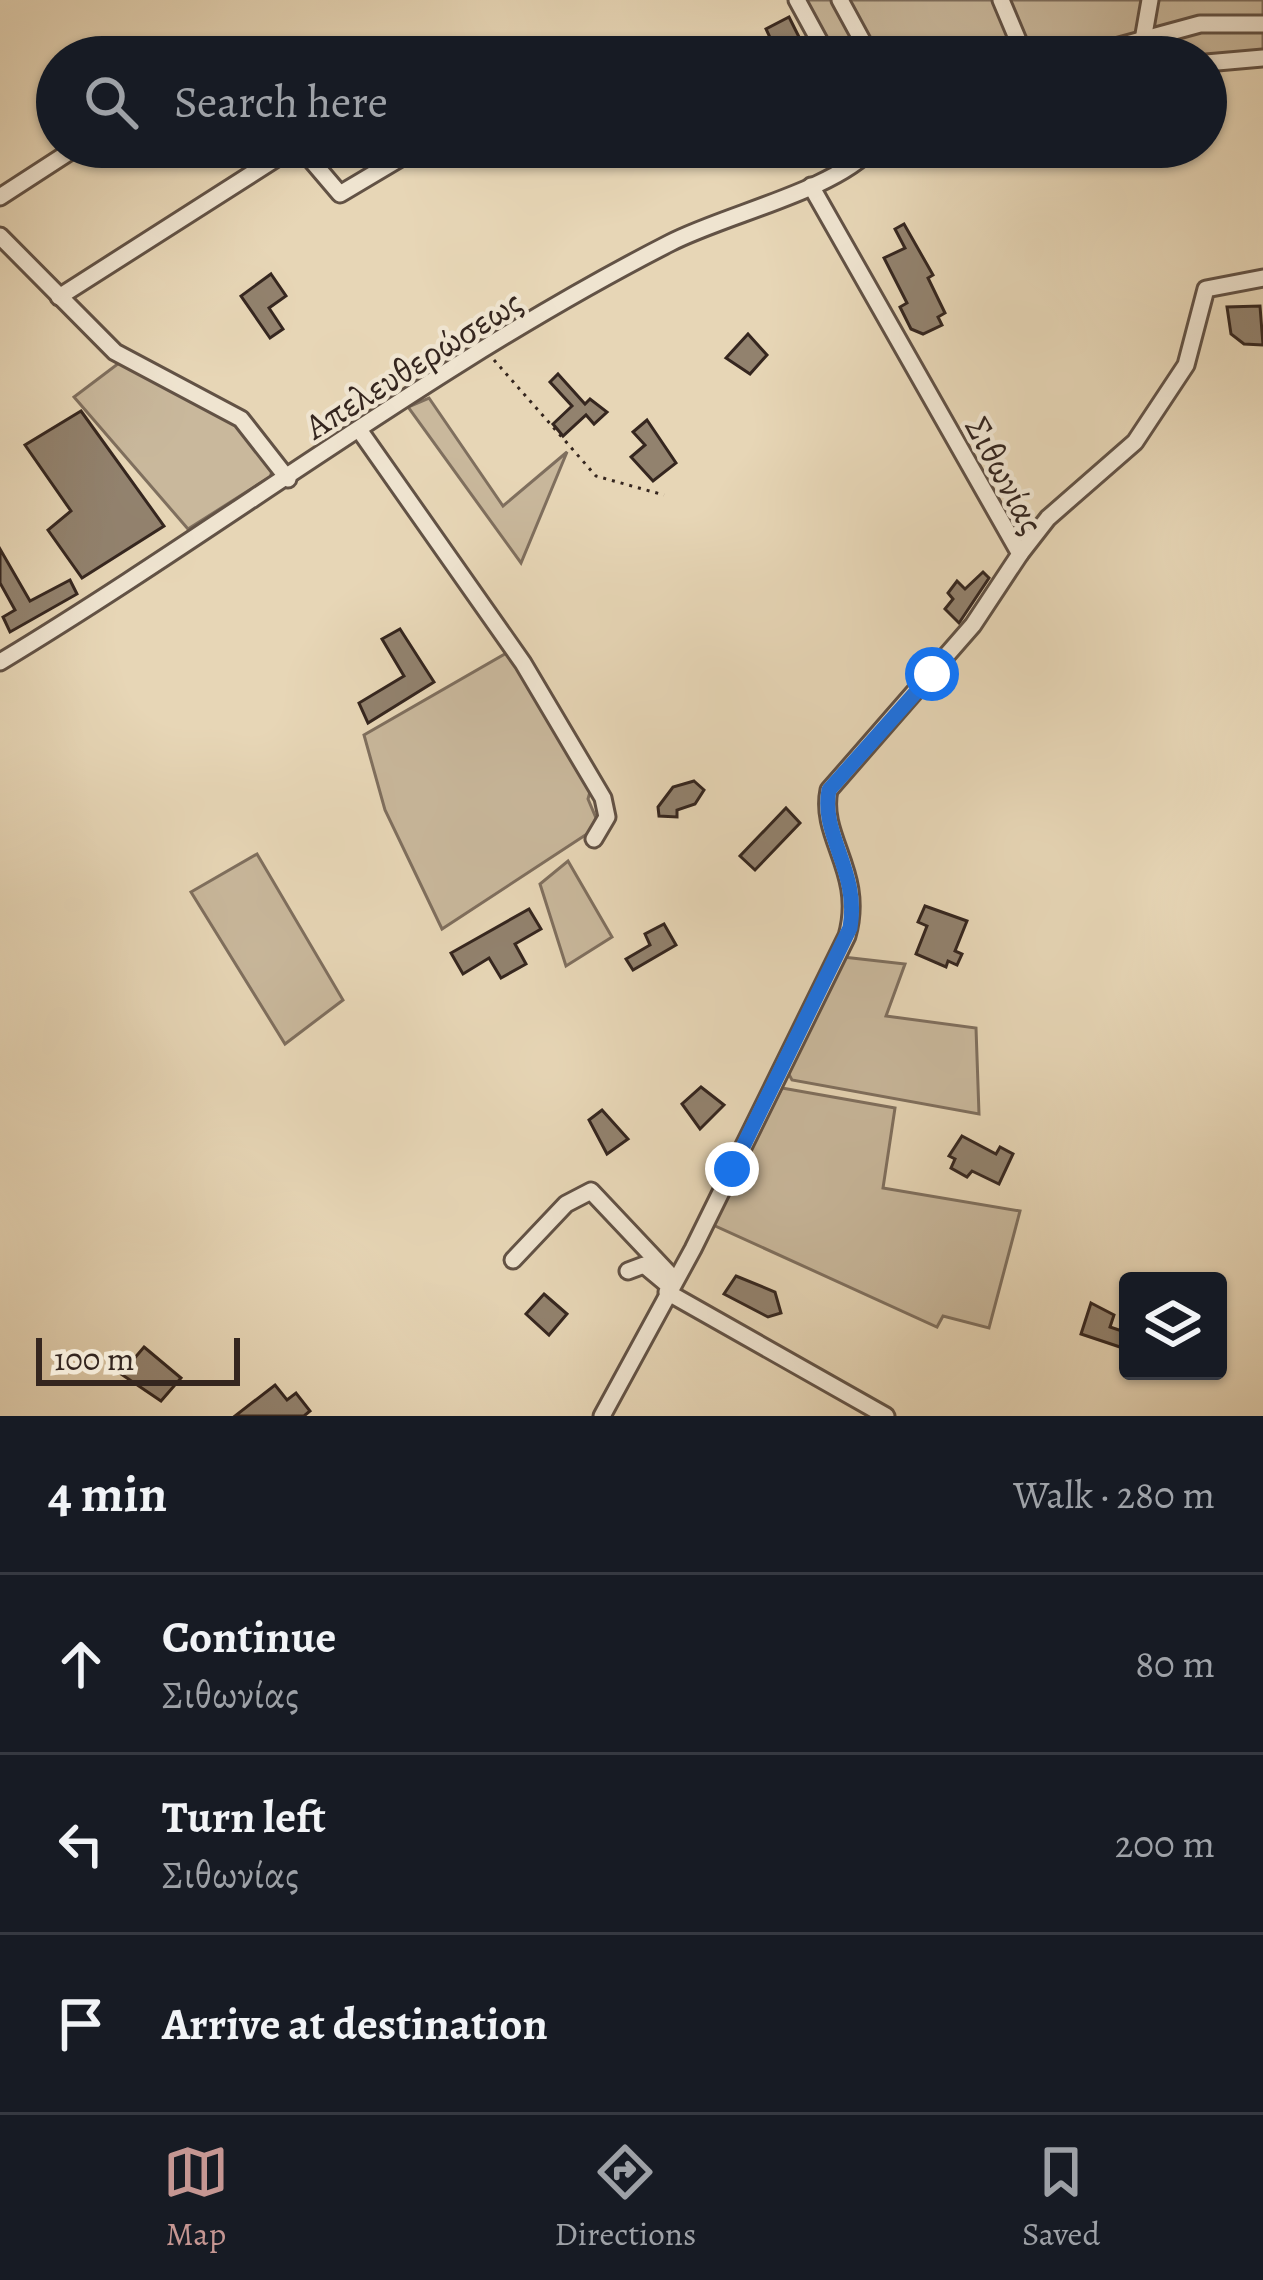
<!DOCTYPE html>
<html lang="en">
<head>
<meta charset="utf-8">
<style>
  :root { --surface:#171b24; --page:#20242c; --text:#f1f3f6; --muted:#9ea1a6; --line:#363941; --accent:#c59692 }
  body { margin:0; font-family:Alegreya,serif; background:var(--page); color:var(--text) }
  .controls { position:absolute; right:36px; bottom:36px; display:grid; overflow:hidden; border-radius:12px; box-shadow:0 3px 9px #0004 }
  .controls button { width:108px; height:108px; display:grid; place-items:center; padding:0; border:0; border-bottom:3px solid var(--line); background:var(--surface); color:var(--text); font:60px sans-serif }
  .scale { position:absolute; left:36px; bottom:30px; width:204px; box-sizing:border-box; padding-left:12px; border:6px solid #35261f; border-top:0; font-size:33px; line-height:42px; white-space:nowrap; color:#35261f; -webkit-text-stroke:9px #efe4d0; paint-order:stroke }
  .stop { position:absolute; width:36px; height:36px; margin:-27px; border:9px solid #1a73e8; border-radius:50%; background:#fff }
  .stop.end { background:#1a73e8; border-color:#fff; box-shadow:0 3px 12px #0008 }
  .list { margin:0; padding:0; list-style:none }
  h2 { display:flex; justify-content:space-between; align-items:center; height:156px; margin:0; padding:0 48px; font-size:51px }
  h2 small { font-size:39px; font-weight:400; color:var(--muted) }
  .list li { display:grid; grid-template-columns:78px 1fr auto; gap:36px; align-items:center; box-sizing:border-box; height:180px; padding:0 48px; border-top:3px solid var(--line) }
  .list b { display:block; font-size:45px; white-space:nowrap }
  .list p { margin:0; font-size:39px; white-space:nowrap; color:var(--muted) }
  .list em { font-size:39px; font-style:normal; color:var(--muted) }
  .icon { flex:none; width:66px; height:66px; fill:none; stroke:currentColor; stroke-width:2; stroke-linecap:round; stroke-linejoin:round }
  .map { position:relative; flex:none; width:1263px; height:1416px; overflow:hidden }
  .search { position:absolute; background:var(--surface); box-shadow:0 3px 9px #0004; left:36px; right:36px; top:36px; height:132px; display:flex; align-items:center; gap:30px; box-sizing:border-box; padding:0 42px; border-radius:66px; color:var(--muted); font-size:45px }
  .sheet { height:696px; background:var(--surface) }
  nav { display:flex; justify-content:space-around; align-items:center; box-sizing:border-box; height:168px; border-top:3px solid var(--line); background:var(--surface); font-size:33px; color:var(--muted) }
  nav a { display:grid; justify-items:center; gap:6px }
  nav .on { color:var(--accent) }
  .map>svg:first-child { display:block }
  .green { fill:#c9b89c; stroke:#7f6f5e; stroke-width:3 }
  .building { fill:#92826e; stroke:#35261f; stroke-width:3 }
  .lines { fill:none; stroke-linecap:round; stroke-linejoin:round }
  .minor-casing { stroke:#625245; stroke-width:21 }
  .path { stroke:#35261f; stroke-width:3; stroke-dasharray:3 6; stroke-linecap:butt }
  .minor { stroke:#efe4d0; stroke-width:15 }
  .route { stroke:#1a73e8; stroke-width:15 }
  .labels { text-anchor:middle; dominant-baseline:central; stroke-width:9; stroke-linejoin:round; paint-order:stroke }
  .street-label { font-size:36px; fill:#35261f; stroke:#efe4d0 }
</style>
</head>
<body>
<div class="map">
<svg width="1263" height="1416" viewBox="0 0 1263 1416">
  <rect width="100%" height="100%" fill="#e7d6b6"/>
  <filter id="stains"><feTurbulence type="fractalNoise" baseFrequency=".00167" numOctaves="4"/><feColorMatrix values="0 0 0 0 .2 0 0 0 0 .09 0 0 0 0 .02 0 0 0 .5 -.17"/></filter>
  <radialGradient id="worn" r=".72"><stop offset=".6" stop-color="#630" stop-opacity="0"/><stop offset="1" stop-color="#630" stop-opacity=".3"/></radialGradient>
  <g class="green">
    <path d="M806,0H1263V50L1191,57H835Z"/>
    <path d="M119,363L238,424L273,469L270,477L188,529L74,397Z"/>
    <path d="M429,398L503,506L567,452L521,563L408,407Z"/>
    <path d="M510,651L592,785L588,799L596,818L590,832L442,929L385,810L364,735Z"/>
    <path d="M257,854L343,1000L285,1044L191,892Z"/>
    <path d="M568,861L612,937L566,966L540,884Z"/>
    <path d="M843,957L905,964L886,1016L976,1028L979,1114L792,1080L786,1069Z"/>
    <path d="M782,1088L895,1108L883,1188L1020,1211L989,1328L943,1316L937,1327L711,1224Z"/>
  </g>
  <g class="building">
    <path d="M789,17L809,57H779L766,29Z"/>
    <path d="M904,224L933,275L928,278L945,313L938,317L942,325L923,334L911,329L900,307L907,303L884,258L905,248L895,229Z"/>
    <path d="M271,274L286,296L269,308L283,329L270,338L241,296Z"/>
    <path d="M1260,306L1263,345L1244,344L1231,334L1227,307Z"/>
    <path d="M748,334L767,355L750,374L726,358Z"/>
    <path d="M558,374L585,404L590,399L607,412L594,424L586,415L563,436L553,424L572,406L550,382Z"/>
    <path d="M81,411L164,526L82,578L48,530L71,511L25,445Z"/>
    <path d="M647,420L676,463L653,481L631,457L645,445L633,432Z"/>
    <path d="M0,549L30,601L70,580L77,594L10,632L3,617L15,610L0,583Z"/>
    <path d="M983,572L989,578L959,623L945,609L953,599L948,593L957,581L965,589Z"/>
    <path d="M400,629L434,682L368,723L359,703L404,676L382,639Z"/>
    <path d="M694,781L704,790L695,804L677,810V817L659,816L658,807L673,787Z"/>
    <path d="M786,808L800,823L755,870L740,856Z"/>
    <path d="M925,906L967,921L955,951L962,954L957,965L948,961L946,967L916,954L927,926L918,922Z"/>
    <path d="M529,909L541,929L515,944L526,964L501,978L489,958L463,974L451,953Z"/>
    <path d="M664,924L676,945L633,970L626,959L650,945L645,934Z"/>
    <path d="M701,1087L724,1105L700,1129L682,1104Z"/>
    <path d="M602,1110L628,1139L607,1154L589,1120Z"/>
    <path d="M962,1136L996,1154L1000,1147L1013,1154L999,1184L972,1171L967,1177L951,1168L955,1159L949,1156Z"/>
    <path d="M736,1276L775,1292L781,1313L768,1317L724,1294Z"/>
    <path d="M544,1294L567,1314L549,1335L526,1314Z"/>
    <path d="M1091,1303L1114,1315L1110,1327L1125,1332L1120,1347L1081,1334Z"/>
    <path d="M144,1347L181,1378L161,1401L121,1374Z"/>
    <path d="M275,1385L287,1400L296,1393L310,1411L304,1416H235Z"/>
  </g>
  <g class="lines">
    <defs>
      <g id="minor">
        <path d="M797,0L828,57"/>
        <path d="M840,0L871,57"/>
        <path d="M1001,0L1025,57"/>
        <path d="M1143,40L1150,0"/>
        <path d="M1079,57L1200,24H1263"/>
        <path d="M1206,63L1263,58"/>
        <path d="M300,147L340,194L419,147"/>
        <path d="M0,197L77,147"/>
        <path d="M0,236L115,352L241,419L288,479"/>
        <path d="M59,297L294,147"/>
        <path d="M360,431L523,663L603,798L607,817L594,839"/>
        <path d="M1020,554L1048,518L1135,442L1186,365L1206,289L1263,278"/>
        <path d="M0,662C225,526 435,363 670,243C726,214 834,191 873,147"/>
        <path d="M513,1260L566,1204L591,1191L675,1280"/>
        <path d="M628,1271L644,1265L668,1285"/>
        <path d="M667,1292L886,1416"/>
        <path d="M602,1416L693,1249L847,936C865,872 819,838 829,790L973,625L1020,554L811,186"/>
      </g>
    </defs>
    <use href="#minor" class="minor-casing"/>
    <path class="path" d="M494,360L596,476L664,495"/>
    <use href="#minor" class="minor"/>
  </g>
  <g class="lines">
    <path class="route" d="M732,1169L850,928C860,871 820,835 829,790L932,674"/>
  </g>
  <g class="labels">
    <g class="street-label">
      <text transform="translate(413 364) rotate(-32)">Απελευθερώσεως</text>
      <text transform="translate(1005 475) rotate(62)">Σιθωνίας</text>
    </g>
  </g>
  <rect width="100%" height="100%" filter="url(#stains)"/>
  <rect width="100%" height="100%" fill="url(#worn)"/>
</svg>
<div class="controls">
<button><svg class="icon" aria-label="layers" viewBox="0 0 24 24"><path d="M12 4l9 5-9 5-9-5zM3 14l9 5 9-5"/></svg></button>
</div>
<div class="scale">100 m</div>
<div class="stop" style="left:932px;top:674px"></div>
<div class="stop end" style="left:732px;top:1169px"></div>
<div class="search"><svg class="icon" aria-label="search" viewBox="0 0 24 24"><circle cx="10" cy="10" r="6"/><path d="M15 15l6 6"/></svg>Search here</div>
</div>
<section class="sheet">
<h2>4 min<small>Walk · 280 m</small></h2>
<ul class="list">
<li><svg class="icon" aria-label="ahead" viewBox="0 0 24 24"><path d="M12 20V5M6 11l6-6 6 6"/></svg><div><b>Continue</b><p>Σιθωνίας</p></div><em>80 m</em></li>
<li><svg class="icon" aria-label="left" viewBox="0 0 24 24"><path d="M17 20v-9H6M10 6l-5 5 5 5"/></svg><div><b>Turn left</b><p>Σιθωνίας</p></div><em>200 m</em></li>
<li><svg class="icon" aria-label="arrive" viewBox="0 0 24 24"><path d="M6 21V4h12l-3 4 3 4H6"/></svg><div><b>Arrive at destination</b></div></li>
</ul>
</section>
<nav>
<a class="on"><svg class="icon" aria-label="map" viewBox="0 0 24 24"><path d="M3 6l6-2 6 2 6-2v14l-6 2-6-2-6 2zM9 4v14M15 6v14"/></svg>Map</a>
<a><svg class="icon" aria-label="directions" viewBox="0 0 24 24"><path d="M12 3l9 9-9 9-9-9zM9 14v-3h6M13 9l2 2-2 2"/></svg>Directions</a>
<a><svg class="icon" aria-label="saved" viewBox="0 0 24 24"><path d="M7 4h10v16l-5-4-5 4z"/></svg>Saved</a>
</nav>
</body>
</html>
